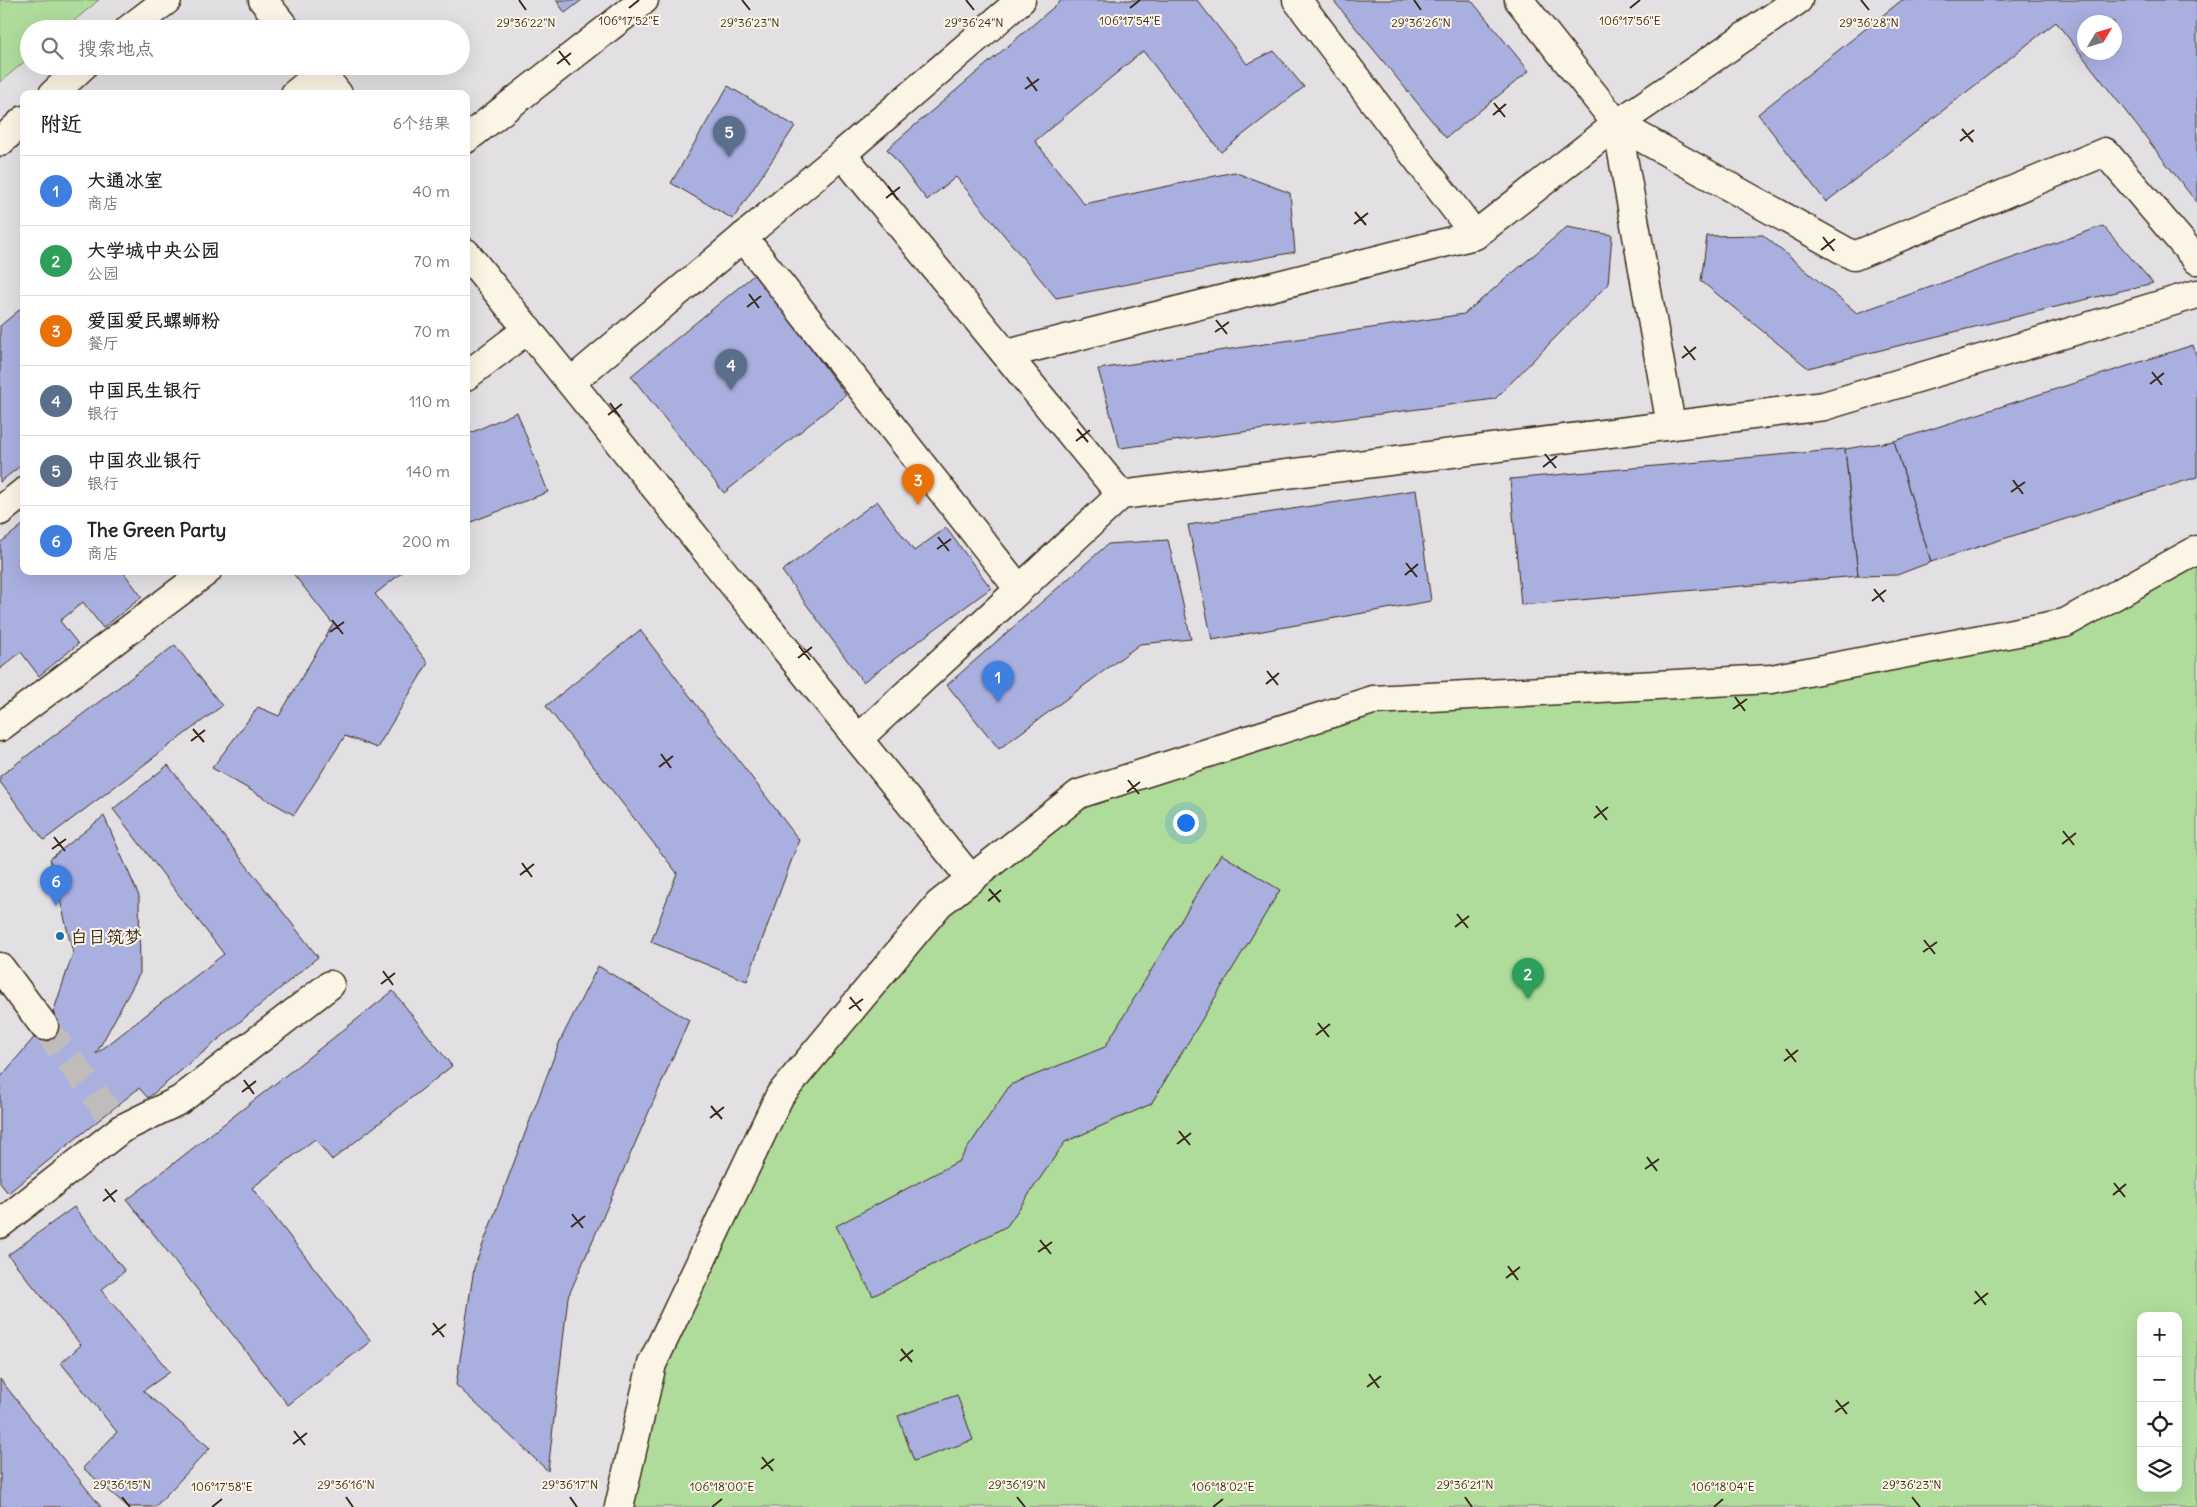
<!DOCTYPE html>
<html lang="zh">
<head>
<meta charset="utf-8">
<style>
  :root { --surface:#fff; --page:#f6f6f6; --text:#222; --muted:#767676; --line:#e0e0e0; --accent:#0b8043 }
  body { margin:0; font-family:Delius,"LXGW WenKai TC",sans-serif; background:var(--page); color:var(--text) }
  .controls { position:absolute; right:15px; bottom:15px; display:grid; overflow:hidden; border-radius:10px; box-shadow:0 5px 20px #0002 }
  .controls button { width:45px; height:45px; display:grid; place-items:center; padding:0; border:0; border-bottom:1px solid var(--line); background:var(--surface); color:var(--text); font:25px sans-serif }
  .compass { position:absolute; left:2077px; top:15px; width:45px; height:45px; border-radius:50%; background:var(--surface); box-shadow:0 5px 20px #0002; rotate:52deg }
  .you { position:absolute; left:1185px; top:822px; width:18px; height:18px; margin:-12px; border:4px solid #fff; border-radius:50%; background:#1a73e8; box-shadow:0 0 0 8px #1a73e833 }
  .badge { display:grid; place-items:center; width:32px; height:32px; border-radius:50%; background:var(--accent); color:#fff; font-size:16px; font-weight:700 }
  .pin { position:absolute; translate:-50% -41px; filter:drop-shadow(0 1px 2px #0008) }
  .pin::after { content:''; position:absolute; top:26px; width:18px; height:15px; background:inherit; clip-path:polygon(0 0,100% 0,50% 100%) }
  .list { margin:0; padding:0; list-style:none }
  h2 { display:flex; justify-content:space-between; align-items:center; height:65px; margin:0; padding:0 20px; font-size:21px }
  h2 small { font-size:16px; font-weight:400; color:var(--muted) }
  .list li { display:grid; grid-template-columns:32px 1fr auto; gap:15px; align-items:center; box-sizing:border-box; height:70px; padding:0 20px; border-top:1px solid var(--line) }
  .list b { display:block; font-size:19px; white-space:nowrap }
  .list p { margin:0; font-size:16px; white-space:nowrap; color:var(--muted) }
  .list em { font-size:16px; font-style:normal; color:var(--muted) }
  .icon { flex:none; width:28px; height:28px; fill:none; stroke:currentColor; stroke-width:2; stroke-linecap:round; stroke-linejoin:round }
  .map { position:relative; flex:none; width:2197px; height:1507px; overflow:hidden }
  .search { position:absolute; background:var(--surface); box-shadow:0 5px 20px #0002; left:20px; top:20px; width:450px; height:55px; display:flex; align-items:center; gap:12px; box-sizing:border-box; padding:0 18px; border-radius:28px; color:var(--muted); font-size:19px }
  .panel { position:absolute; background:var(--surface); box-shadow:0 5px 20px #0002; left:20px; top:90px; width:450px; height:485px; border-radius:10px }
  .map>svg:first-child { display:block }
  .green { fill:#afdc9b; stroke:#75835c; fill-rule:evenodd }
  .building { fill:#a9afdf; stroke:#3b2a1e; fill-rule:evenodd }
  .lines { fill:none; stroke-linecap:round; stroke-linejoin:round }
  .street-tunnel { stroke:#c1bcbc; stroke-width:28; stroke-dasharray:28 14; stroke-linecap:butt }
  .street-casing { stroke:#3b2a1e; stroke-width:31 }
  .street { stroke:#fcf5e5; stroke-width:28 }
  .ticks { fill:none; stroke:#3b2a1e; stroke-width:2 }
  .poi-dot { fill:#1f6fb2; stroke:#fcf5e5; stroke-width:2 }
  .labels { text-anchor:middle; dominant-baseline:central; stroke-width:4; stroke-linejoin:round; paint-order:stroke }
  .poi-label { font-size:18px; fill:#3b2a1e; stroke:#fcf5e5; text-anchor:start }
  .ticks-label { font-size:12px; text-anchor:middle; fill:#3b2a1e; stroke:#fcf5e5; stroke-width:4; stroke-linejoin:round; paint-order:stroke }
</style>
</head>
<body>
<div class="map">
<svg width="2197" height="1507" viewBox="0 0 2197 1507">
  <rect width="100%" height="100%" fill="#e3e0e3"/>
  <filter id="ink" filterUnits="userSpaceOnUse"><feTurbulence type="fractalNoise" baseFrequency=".02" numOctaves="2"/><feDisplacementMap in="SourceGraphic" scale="10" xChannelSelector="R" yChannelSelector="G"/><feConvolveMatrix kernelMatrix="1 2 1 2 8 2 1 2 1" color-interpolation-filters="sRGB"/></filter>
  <g filter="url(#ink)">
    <g class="green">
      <path d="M0,0H99L64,29H29V58L0,82Z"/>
      <path d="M2197,563V1507H619L652,1364L780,1095L939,904L1079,794L1373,700L1771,679L2065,623ZM2141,1316H2178V1488H2141Z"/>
    </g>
    <g class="building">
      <path d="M556,0H582L565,13Z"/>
      <path d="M1062,0H1197L1247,64L1274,51L1304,87L1221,152L1143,51L1035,141L1084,204L1234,172L1290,193L1295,252L1056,298L956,177L927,200L887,149Z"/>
      <path d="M1333,0H1471L1529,71L1446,138Z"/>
      <path d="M1902,0H2197V203L2056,22L1826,202L1758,114ZM2084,22H2114V52H2084Z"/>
      <path d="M728,86L795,126L733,219L671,183Z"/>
      <path d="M2103,226L2153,283L1808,368L1701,281L1707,236L1763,235L1857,313Z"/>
      <path d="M1567,227L1612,235L1608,284L1495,399L1120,448L1098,369L1464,314Z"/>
      <path d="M755,274L846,395L724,493L631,376Z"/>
      <path d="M24,306V463L0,482V326Z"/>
      <path d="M2193,345L2197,357V477L1931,562L1894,441Z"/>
      <path d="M517,412L548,492L466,524V435Z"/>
      <path d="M1894,441L1931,562L1897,575L1858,576L1845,449Z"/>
      <path d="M1845,449L1858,576L1521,605L1510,479Z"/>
      <path d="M1416,490L1431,601L1212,640L1188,525Z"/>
      <path d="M877,501L914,551L946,528L991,588L863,682L782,571Z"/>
      <path d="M24,524V571H126L124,573L142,597L103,628L83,602L60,621L78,644L39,676L21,652L0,669V543Z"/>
      <path d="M1168,540L1191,639L1140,644L999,749L947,685L1108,544Z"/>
      <path d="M291,571H404L375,594L428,663L377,748L345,736L294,815L212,768L258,707L279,716L333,624Z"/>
      <path d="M640,630L799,840L747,981L651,942L677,873L546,706Z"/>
      <path d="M175,645L222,706L44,840L0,782V776Z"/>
      <path d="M168,765L318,957L148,1098L139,1088L8,1193L0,1183V1078L52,1016L73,953L50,859L104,816L139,896L140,973L96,1054L224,954L113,809Z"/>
      <path d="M1221,854L1280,890L1151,1104L1065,1142L1007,1226L873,1296L836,1226L959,1161L1010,1085L1105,1047Z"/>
      <path d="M598,966L689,1020L568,1297L548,1471L456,1385L474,1268L560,1041Z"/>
      <path d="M393,991L452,1066L332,1160L315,1139L252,1188L371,1341L288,1405L127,1200Z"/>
      <path d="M74,1207L125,1271L101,1290L170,1372L143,1391L210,1448L155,1507H128L83,1468L117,1432L61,1363L81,1345L8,1255Z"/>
      <path d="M0,1379L101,1507H0Z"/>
      <path d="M957,1395L973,1440L914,1461L898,1416Z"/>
    </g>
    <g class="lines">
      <path class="street-tunnel" d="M44,1026L108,1112"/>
      <defs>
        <g id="street">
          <path d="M263,0L286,29"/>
          <path d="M1021,0L842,154L1121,495"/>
          <path d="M1297,0L1475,235"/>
          <path d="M1519,0L1617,124L1854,256L2105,152L2197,260"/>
          <path d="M129,29L167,0"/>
          <path d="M316,66L338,94"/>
          <path d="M53,94L83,66"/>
          <path d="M295,94L321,73"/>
          <path d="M1617,124L1671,425"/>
          <path d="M466,139L644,0"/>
          <path d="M0,142L24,120"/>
          <path d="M743,237L1019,589"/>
          <path d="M466,253L971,879"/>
          <path d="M1007,354L1475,235L1617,124L1798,0"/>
          <path d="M466,376L528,329"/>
          <path d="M571,382L842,154"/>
          <path d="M0,511L24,492"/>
          <path d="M0,727L207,571"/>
          <path d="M858,739L1121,495L1824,406L2197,294"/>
          <path d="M0,967L44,1026"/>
          <path d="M0,1224L121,1129L180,1100L330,985"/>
          <path d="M619,1507L652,1364L780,1095L939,904L1079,794L1373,700L1771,679L2065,623L2197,550"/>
        </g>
      </defs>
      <use href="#street" class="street-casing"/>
      <use href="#street" class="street"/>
    </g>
  </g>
  <path class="ticks" d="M519,0L526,10M742,0L750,10M966,0L974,10M1414,0L1421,10M1861,0L1869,10M629,8L639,0M1130,8L1140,0M1630,8L1640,0M559,51L570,65M557,64L571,53M1027,77L1037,91M1025,89L1039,79M1494,103L1505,117M1493,115L1506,104M1962,129L1973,142M1960,141L1974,130M888,186L898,200M886,198L900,187M1355,212L1366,225M1354,224L1368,213M1823,237L1834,251M1821,250L1835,239M749,294L759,308M747,307L761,296M1216,320L1227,334M1215,332L1229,322M1684,346L1695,360M1682,358L1696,347M2152,372L2162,385M2150,384L2164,373M610,403L620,417M608,415L622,404M1077,429L1088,442M1076,441L1090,430M1545,454L1556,468M1543,467L1557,456M2013,480L2023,494M2011,492L2025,482M938,537L949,551M937,549L951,539M1406,563L1417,577M1405,575L1418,564M1874,589L1884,602M1872,601L1886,590M332,620L343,634M330,632L344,622M799,646L810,660M798,658L812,647M1267,671L1278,685M1266,684L1279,673M1735,697L1745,711M1733,709L1747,699M193,729L204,742M191,741L205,730M661,754L671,768M659,767L673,756M1128,780L1139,794M1127,792L1140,782M1596,806L1607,820M1594,818L1608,807M2063,831L2074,845M54,837L65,851M2062,844L2076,833M52,849L66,839M522,863L532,877M520,875L534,864M989,889L1000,902M988,901L1001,890M1457,914L1468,928M1455,927L1469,916M1924,940L1935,954M1923,952L1937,942M383,971L393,985M381,984L395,973M850,997L861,1011M849,1009L863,999M1318,1023L1329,1037M1316,1035L1330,1024M1786,1049L1796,1062M1784,1061L1798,1050M244,1080L254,1094M242,1092L256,1081M711,1106L722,1119M710,1118L724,1107M1179,1131L1190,1145M1177,1144L1191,1133M1647,1157L1657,1171M1645,1169L1659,1159M2114,1183L2125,1197M105,1189L115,1202M2113,1195L2126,1184M103,1201L117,1190M572,1214L583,1228M571,1227L585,1216M1040,1240L1051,1254M1038,1252L1052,1242M1508,1266L1518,1280M1506,1278L1520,1267M1975,1291L1986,1305M1974,1304L1988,1293M433,1323L444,1337M432,1335L446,1324M901,1349L912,1362M900,1361L913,1350M1369,1374L1379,1388M1367,1387L1381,1376M1836,1400L1847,1414M1835,1412L1849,1402M294,1431L305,1445M293,1444L307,1433M762,1457L773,1471M761,1469L774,1459M122,1497L130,1507M346,1497L353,1507M570,1497L577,1507M1017,1497L1025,1507M1465,1497L1472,1507M1912,1497L1920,1507M212,1507L222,1499M712,1507L722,1499M1213,1507L1223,1499M1714,1507L1723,1499"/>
  <circle class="poi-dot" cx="60" cy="936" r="5"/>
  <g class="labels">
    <g class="poi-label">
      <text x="70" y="936">白日筑梦</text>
    </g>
  </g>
  <g class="ticks-label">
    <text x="629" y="25">106°17'52"E</text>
    <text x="1130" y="25">106°17'54"E</text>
    <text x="1630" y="25">106°17'56"E</text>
    <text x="526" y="27">29°36'22"N</text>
    <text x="750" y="27">29°36'23"N</text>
    <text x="974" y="27">29°36'24"N</text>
    <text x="1869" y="27">29°36'28"N</text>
    <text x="1421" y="27">29°36'26"N</text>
    <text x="122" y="1489">29°36'15"N</text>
    <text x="346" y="1489">29°36'16"N</text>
    <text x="570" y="1489">29°36'17"N</text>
    <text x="1017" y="1489">29°36'19"N</text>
    <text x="1465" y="1489">29°36'21"N</text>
    <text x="1912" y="1489">29°36'23"N</text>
    <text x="222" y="1491">106°17'58"E</text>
    <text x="722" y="1491">106°18'00"E</text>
    <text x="1223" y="1491">106°18'02"E</text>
    <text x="1723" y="1491">106°18'04"E</text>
  </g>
</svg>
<div class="controls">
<button>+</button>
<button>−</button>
<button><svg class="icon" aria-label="locate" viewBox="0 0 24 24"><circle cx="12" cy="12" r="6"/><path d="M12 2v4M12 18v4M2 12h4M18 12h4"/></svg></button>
<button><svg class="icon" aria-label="layers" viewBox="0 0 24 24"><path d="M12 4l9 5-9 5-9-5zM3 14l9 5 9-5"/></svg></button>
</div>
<svg class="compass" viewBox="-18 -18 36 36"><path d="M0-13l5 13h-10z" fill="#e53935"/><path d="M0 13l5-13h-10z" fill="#767676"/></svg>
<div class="you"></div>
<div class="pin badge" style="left:998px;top:702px;background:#3f7fe0">1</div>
<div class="pin badge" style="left:1528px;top:999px;background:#2e9e5b">2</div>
<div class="pin badge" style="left:918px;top:505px;background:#e8710a">3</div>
<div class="pin badge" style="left:731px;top:390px;background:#5c6f8a">4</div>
<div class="pin badge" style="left:729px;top:157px;background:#5c6f8a">5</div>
<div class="pin badge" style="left:56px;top:906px;background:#3f7fe0">6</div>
<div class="search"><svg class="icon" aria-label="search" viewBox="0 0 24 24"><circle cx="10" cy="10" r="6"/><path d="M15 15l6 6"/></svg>搜索地点</div>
<section class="panel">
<h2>附近<small>6个结果</small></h2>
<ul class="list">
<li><span class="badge" style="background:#3f7fe0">1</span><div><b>大通冰室</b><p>商店</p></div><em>40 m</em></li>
<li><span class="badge" style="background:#2e9e5b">2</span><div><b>大学城中央公园</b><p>公园</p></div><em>70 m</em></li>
<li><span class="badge" style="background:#e8710a">3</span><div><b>爱国爱民螺蛳粉</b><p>餐厅</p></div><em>70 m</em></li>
<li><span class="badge" style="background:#5c6f8a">4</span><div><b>中国民生银行</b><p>银行</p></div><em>110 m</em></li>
<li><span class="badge" style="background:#5c6f8a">5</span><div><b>中国农业银行</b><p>银行</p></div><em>140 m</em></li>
<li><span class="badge" style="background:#3f7fe0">6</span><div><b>The Green Party</b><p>商店</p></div><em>200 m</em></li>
</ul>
</section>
</div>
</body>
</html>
